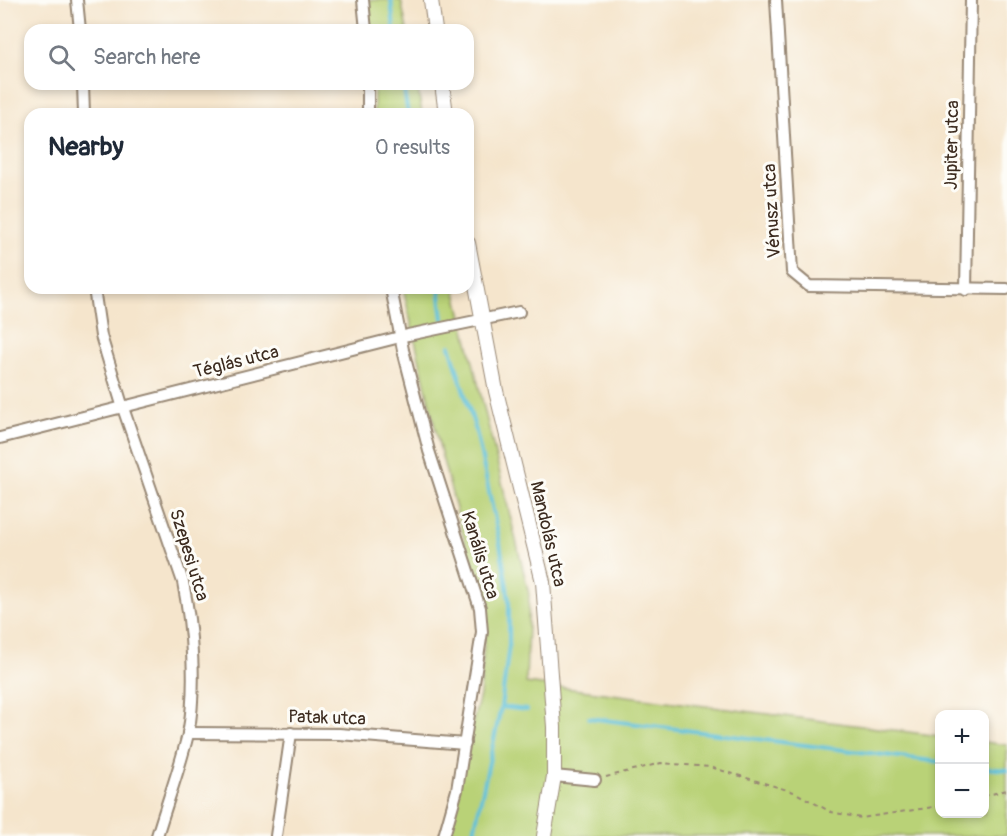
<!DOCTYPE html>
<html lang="en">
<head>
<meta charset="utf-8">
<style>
  :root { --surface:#fff; --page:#f6f6f7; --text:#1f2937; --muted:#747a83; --line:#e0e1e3 }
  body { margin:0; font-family:Pangolin,sans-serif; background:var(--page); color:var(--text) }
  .controls { position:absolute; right:18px; bottom:18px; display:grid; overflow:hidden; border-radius:12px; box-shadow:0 3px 9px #0003 }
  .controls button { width:54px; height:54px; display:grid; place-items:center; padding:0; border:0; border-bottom:2px solid var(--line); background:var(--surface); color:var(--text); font:30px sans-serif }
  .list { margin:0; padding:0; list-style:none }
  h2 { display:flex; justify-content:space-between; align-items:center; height:78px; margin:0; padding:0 24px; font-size:26px }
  h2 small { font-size:20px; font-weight:400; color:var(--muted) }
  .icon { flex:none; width:33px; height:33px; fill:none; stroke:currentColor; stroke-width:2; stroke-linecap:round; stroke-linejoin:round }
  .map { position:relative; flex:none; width:1007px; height:836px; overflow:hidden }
  .search { position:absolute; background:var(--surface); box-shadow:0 3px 9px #0003; left:24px; top:24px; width:450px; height:66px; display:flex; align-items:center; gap:15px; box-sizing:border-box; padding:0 21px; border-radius:18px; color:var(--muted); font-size:22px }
  .panel { position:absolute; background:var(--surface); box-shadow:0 3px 9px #0003; left:24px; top:108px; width:450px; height:186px; border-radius:18px }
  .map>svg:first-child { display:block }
  .green { fill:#b9d277; stroke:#7a7e4a; stroke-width:1.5 }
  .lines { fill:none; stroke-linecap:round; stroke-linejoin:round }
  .stream { stroke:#5cc0da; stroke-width:4 }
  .street-casing { stroke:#988875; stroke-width:14 }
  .secondary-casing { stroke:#988875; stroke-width:16 }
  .path { stroke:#988875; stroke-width:2; stroke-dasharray:4.5 4.5; stroke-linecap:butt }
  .street { stroke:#fff; stroke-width:10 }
  .secondary { stroke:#fff; stroke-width:14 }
  .labels { text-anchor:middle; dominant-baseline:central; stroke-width:6; stroke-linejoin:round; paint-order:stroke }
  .street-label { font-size:18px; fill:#3b2a1e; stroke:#fdfcf7 }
</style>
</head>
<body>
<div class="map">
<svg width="1007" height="836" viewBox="0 0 1007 836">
  <rect width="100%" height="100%" fill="#fdfcf7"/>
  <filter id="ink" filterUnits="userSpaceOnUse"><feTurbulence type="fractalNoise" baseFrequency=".0167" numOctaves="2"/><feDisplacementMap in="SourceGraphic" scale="12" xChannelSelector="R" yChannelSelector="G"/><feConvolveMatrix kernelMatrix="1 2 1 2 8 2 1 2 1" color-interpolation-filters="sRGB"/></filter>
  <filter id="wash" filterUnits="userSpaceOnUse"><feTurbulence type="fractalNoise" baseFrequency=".008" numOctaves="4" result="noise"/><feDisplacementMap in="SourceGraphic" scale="24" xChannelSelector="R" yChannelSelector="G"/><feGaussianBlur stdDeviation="1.35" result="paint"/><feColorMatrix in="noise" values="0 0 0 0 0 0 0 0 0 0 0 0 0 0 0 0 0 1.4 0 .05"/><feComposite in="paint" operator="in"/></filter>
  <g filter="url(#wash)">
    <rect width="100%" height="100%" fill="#f5e5cc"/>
    <g class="green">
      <path d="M367,0H401L407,30H369Z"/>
      <path d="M374,84H417L422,114H374Z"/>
      <path d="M403,288H455L529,594L526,683L939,736L940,814H984L985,742L1007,745V836H443L480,695L486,620L441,453Z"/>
    </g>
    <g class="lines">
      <g class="stream">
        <path d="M391,0L394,30"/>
        <path d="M403,84L408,114"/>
        <path d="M439,288L443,319"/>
        <path d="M450,346L476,431L500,543L509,600V645L501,707"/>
        <path d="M589,718L940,762"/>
        <path d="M984,768L1007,770"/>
        <path d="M473,836L501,707L527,710"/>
      </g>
    </g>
  </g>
  <g filter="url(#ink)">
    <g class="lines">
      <defs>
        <g id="street">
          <path d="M77,0L80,30"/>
          <path d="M363,0L366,30"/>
          <path d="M776,0L792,272L809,286L1007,289"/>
          <path d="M83,84L84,114"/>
          <path d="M368,114V84"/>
          <path d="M94,288L101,336L123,408L183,582C192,627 197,688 188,734C180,768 167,802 157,836"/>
          <path d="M391,288L403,350L429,451L480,608L482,632L457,790L444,836"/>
          <path d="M966,290L971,0"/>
          <path d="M0,438L408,335L519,312"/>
          <path d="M188,733L339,734L465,744"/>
          <path d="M554,776L595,780"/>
          <path d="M276,836L291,733"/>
        </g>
        <g id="secondary">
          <path d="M431,0L435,30"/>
          <path d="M442,84L446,114"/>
          <path d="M468,243L496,391L543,582L554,727V776L544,836"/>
        </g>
      </defs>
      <use href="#street" class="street-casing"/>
      <use href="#secondary" class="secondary-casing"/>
      <g class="path">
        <path d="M606,777L661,763L710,767L794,792L831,812L861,818L940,806"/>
        <path d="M984,796L1007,790"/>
      </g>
      <use href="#street" class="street"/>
      <use href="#secondary" class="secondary"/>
    </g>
  </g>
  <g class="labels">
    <g class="street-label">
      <text transform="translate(952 145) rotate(-89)">Jupiter utca</text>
      <text transform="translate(772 211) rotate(-93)">Vénusz utca</text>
      <text transform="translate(236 362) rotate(-14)">Téglás utca</text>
      <text transform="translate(548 534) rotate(77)">Mandolás utca</text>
      <text transform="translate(189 555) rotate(73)">Szepesi utca</text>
      <text transform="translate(480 555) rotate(73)">Kanális utca</text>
      <text transform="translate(327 718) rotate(2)">Patak utca</text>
    </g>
  </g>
</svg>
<div class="controls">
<button>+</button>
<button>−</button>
</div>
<div class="search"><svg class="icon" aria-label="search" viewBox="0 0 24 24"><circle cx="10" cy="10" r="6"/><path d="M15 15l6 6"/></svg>Search here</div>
<section class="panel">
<h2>Nearby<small>0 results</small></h2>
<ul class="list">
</ul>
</section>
</div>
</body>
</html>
